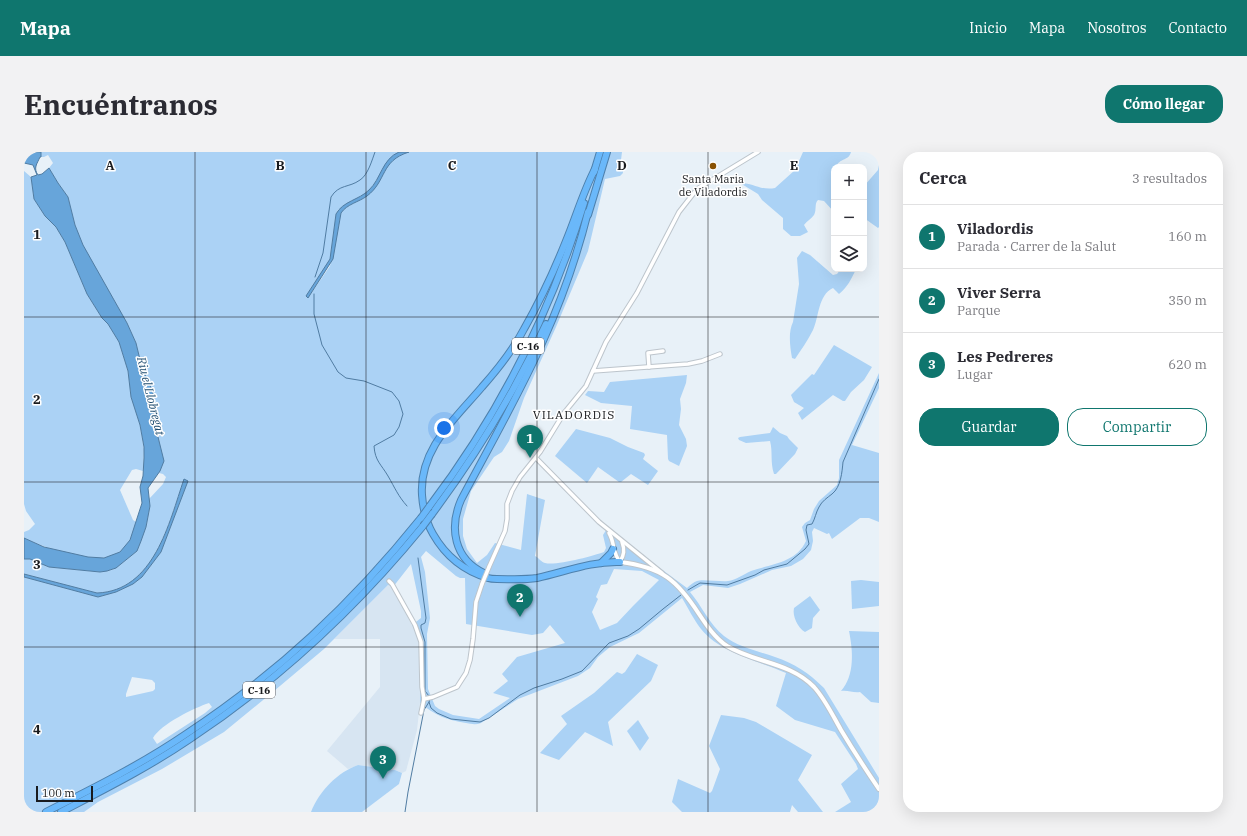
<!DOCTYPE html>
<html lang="es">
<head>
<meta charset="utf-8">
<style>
  :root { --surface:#fff; --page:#f2f2f3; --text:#2b2b33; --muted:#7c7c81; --line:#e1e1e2; --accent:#0f766e }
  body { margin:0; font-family:"IBM Plex Serif",serif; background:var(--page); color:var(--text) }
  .controls { position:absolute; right:12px; top:12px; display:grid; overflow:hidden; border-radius:8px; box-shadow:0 4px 16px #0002 }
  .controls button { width:36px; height:36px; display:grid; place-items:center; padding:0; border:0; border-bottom:1px solid var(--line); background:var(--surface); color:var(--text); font:20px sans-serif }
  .scale { position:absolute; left:12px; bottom:10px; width:57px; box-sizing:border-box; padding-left:4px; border:2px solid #191b1e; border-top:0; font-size:11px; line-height:14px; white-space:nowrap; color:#191b1e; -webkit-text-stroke:3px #fff; paint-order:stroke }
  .you { position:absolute; left:420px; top:276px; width:14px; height:14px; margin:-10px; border:3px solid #fff; border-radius:50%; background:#1a73e8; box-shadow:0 0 0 6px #1a73e833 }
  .badge { display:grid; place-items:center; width:26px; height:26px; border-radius:50%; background:var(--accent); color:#fff; font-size:13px; font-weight:700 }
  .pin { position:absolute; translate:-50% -33px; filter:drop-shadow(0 1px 2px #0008) }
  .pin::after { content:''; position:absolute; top:21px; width:14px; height:12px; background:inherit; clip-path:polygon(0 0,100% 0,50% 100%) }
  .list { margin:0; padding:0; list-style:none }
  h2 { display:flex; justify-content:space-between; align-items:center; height:52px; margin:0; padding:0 16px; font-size:17px }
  h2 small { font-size:13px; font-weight:400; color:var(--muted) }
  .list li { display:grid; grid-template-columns:26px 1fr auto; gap:12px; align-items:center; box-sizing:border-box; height:64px; padding:0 16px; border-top:1px solid var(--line) }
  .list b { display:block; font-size:15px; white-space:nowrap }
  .list p { margin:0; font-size:13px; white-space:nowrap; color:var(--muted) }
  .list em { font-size:13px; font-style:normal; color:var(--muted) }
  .actions { display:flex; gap:8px; padding:12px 16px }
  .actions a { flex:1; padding:9px 0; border:1px solid var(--accent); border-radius:16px; text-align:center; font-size:14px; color:var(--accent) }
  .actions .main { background:var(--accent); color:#fff }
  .icon { flex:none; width:22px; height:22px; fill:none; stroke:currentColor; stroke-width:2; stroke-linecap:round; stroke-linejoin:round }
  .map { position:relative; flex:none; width:855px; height:660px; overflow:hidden; border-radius:16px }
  header { display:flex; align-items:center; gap:24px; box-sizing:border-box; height:56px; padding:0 20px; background:var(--accent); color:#fff }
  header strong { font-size:19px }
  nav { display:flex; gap:22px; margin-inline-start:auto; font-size:14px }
  .intro { display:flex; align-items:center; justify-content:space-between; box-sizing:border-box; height:96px; padding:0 24px }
  h1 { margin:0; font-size:28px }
  .button { padding:10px 18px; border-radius:16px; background:var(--accent); color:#fff; font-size:14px; font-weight:700 }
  main { display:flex; gap:24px; padding:0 24px }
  aside { flex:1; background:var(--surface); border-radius:16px; box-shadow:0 4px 16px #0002 }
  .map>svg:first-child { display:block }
  .built { fill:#d7e5f2 }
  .green { fill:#abd2f5; fill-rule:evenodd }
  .water { fill:#67a5da; stroke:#507ca2 }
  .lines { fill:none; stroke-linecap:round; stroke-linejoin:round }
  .stream { stroke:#507ca2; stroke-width:1 }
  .minor-casing { stroke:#bdc5cc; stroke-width:5.5 }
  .tertiary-casing { stroke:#bdc5cc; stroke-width:6 }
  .motorway-casing { stroke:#4e81ad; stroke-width:8 }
  .minor { stroke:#fff; stroke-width:3.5 }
  .tertiary { stroke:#fff; stroke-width:4 }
  .motorway { stroke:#6ab8fa; stroke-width:6 }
  .minor-bridge-casing { stroke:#bdc5cc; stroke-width:5.5; stroke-linecap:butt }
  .motorway-bridge-casing { stroke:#4e81ad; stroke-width:8; stroke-linecap:butt }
  .minor-bridge { stroke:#fff; stroke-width:3.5 }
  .motorway-bridge { stroke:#6ab8fa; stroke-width:6 }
  .grid { fill:none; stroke:#191b1e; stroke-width:1; stroke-opacity:0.55 }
  .poi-dot { fill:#895102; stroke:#fff; stroke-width:1.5 }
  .labels { text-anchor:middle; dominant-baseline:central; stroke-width:3; stroke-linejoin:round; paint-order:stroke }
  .shield { fill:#fff; stroke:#5e5f62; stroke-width:1 }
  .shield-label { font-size:10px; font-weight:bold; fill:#191b1e }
  .poi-label { font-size:11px; fill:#191b1e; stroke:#fff }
  .water-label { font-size:12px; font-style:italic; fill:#1d4b6f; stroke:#fff }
  .neighbourhood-label { font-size:12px; letter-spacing:1px; fill:#191b1e; stroke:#fff }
  .grid-label { font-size:13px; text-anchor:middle; font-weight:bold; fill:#191b1e; stroke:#fff; stroke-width:3; stroke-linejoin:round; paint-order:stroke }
</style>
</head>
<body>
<header>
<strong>Mapa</strong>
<nav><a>Inicio</a><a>Mapa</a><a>Nosotros</a><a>Contacto</a></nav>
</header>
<div class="intro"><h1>Encuéntranos</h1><a class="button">Cómo llegar</a></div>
<main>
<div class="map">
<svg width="855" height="660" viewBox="0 0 855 660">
  <rect width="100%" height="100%" fill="#e8f1f8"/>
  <path class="built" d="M364,433L369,435L396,490V551L393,578L382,619L378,621L371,618L334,613L324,617L303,599L356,535V487H310Z"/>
  <g class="green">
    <path d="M17,0H375C360,8 357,25 346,37C339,45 324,52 314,58L312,62L306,107L284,146L306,114L317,61C323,52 335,50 343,44C356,34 358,15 371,6C375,3 380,2 385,0H598L597,8L599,21L596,24L581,27L564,99L532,175L500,246L485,289L478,300L470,305L447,339L439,367V384L443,397L453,411L463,403L471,391L497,398L503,342L521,348L511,404C515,406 517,410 521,411C532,414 569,404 580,400L582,396L579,383L584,375L610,397L663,436C666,433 670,430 673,429C678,427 697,430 704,429C712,428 720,422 727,419C747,412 772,411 782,389L778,375L781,371L786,368L790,357L795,349L813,333L815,326V308L855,221V236L828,293L855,301V370L845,366H836L808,387L805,381L803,382L790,376L788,380L789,389L787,398L779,407L767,414L748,418L716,432L704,436L679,433L666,440C678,454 685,472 700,484C714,495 734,499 751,505C770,511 786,522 800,536L855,626V660H811L827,650L817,632L834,617L832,612L811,580L771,568L752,554L762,521C735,509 696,501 677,477C670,468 664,456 658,446L615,481L586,495L574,505L566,516L554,524L494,547L457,571C452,573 447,572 442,571C422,568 411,563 396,551V490L388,473L397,466V459L387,412L369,435L364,433L300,497L250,539L200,580L138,617L74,650L60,660H0V425L74,445L92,440L109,432L118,425L137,400L164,329L160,328C144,371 130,439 73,441L0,422V407H6L25,415L74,420L88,418L96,413L113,399L122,375L126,354L125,347L139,332L142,325L139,322L135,321L139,307L131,273L129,240L118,216L112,191L103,171L58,93L51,73L44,45L34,31L25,16L29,11L24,3L20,5H17ZM402,399L432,424L436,426H441L442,472L508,483L519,481L526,473L541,491L493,505L478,522L484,529L469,541L486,546L455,567L429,563L415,557L411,554L404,537L403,482L406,466L401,420L397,405ZM590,417L618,419L635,428L609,454L593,471L576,478L568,460L574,447L572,445L577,433L583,432ZM108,525L128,528L131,531V537L129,539L102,545V542ZM185,551L188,555L181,561L133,592L129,586C137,572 170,556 185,551Z"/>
    <path d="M779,0H827C825,9 815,6 812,15H810V60L800,49L794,48C790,52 793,58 790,63C787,67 783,69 780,73L784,80L776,84H767L759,77V66L738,48L734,42L716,31C727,30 737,39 751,36L771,18Z"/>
    <path d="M855,13V75L854,76L840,66V34L854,18Z"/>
    <path d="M0,19L7,25L10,47L21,64L32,75L41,90L63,142L78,166L84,172L95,190L104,219L107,245L116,273L120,297L119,319L112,317L108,318L96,338L109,368L112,370C109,380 106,392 97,399C76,417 22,396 0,386V380L5,378L11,372L2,359L0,352Z"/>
    <path d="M778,99L786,103L809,123L813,122L817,117H832C828,126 823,136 815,142L809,136C794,143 795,165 789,178C784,188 777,198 771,207L768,206C766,195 764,180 769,170L775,132L773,106Z"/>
    <path d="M810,193L848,215L840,228L827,240L821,249H819L809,243L778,268L774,261L780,256L770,250L767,243L788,222L790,223Z"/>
    <path d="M663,223L662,231L656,247L657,257L655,273L662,287L663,294L655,314L645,309L644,307L643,283L606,277L608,254L577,251L561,243L564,239L580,240L586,230Z"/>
    <path d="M749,275L756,281L763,284L765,287L774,296L771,302L752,322H750C746,310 749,300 746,289L722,291L715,288L714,286L716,285L746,281Z"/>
    <path d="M552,277L586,286L604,295L620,301L621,303L619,307L634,319L624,333L607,322L597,330H595L574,315L563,331L531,304Z"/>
    <path d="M837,428L855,430V454L828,457L827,429Z"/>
    <path d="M786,444L796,458L789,466L788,476L781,480C774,476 768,464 770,456Z"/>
    <path d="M825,479L855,480V551L847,550L836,540C829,541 824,538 817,539C831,523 829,499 825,479Z"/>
    <path d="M613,502L634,513L627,529L584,570L589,594L561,580L535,608L516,601L543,572L537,564L570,541L593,520L598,522L601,520Z"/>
    <path d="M697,563L720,566L732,570L788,603L774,628L799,660H774L768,653L766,660H658L648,650L654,627L686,641L688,639L696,617L685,594Z"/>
    <path d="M614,568L625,586L616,599L603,579Z"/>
    <path d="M334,613L371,618L378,621L375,632L338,660H287C295,639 314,620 334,613Z"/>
  </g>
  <g class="water">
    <path d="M0,0H17V5H16C13,12 9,16 14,23L18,22L25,16L34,31L44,45L51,73L59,93L103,171L112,191L118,216L129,240L131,273L140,309L136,319L124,336L126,354L122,375L117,389L113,399L92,416L83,419L76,420L25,415L6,407H0V386L20,395L64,405L80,406L96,400L106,388L118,351L116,335L119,324L120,306V295L116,273L107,245L104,219L95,190L84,172L78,166L63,142L41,90L32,75L21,64L10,47L7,25L13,23L9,13L0,11Z"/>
    <path d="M375,0H385C356,9 363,29 343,44C335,50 323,52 317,61L309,107L284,146L282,144L306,107L312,62C319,49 335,48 345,38C357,27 358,7 375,0Z"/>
    <path d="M160,327L164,329L137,400L118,425L109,432L92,440L74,445L0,425V422L73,441C130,439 145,371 160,327Z"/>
  </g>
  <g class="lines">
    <g class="stream">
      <path d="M291,125L299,101L307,45C315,32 325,36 336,28C344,23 348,8 351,0"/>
      <path d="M290,142V162L298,193L314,220L322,226L340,229L368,240L375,249L379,262L375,275L370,283L350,294C351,309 357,312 364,324C371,336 374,344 383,354"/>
      <path d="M394,406L402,466L401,471L397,473V476L401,490V539L405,544"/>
      <path d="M664,438L676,431L703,433L731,423L740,418L763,412L781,397L785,392L782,378L783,373L788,372C791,367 792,360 795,355C798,349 803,346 808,342C817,335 818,320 819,310L855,227"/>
      <path d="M406,547L405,550L407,556L413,561L427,567L456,570L465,566L496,543L510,536L538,527L558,519L585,491L604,484L615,477L639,457L657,443"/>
      <path d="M381,660L384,640L400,558L405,550"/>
    </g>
    <defs>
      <g id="minor">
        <path d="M625,215L624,201L639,199"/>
        <path d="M569,219L664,212L678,209L696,202"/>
        <path d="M512,306L575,370L638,421"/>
        <path d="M585,381C591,391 588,400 596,410C600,403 601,398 598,390"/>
        <path d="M465,415L481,379L483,367V352L488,339L496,325L516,300L540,261L562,234L582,190L613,141L655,60L673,37L734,0"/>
        <path d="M365,429L368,432L391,473L397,490L398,535L400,547L397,561"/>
        <path d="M400,547L409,545L433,535L442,521L446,508L449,487L452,450L458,432"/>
      </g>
      <path id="tertiary" d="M596,410C638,415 653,428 675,462C683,474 691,486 703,494C731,511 766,510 790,535C801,547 809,564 817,578C829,598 842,618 855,637"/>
      <g id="motorway">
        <path d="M571,17C559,40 552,65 542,89C530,119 516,149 500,177C489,198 474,217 458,235C431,267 395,297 398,343C399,357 402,370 409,382C421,403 440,419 464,426C467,427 470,427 473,427C487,427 499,428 513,426C541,420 567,409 596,410"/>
        <path d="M570,20L576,0"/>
        <path d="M564,63L583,0"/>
        <path d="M405,355C474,264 527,160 560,51"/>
        <path d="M408,362C452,303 491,240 522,172"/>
        <path d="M577,411L587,401L589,397"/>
        <path d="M460,421C430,407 425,376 437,348C465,295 495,243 519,189C538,147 553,104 564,60"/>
        <path d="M22,660C70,636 118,612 162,582C254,521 328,452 397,366"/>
        <path d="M37,660C81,637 125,615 166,587C255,528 332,456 399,374"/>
      </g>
    </defs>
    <use href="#minor" class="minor-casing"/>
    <use href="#tertiary" class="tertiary-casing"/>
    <use href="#motorway" class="motorway-casing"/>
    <use href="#minor" class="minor"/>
    <use href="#tertiary" class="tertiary"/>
    <use href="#motorway" class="motorway"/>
    <defs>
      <path id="minor-bridge" d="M458,432L465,415"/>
      <g id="motorway-bridge">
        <path d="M397,366L405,355"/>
        <path d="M399,374L408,362"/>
      </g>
    </defs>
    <use href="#minor-bridge" class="minor-bridge-casing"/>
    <use href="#motorway-bridge" class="motorway-bridge-casing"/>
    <use href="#minor-bridge" class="minor-bridge"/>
    <use href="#motorway-bridge" class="motorway-bridge"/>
  </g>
  <path class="grid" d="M171,0V660M342,0V660M513,0V660M684,0V660M0,165H855M0,330H855M0,495H855"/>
  <circle class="poi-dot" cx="689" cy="14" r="4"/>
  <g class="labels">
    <g class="shield">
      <rect x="488" y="186" width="32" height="16" rx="3"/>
      <rect x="219" y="530" width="32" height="16" rx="3"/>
    </g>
    <g class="shield-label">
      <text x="504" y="194">C-16</text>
      <text x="235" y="538">C-16</text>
    </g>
    <g class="poi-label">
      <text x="689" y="27">Santa Maria<tspan x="689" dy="13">de Viladordis</tspan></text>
    </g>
    <g class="water-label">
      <text transform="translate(127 244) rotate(76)">Riu el Llobregat</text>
    </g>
    <g class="neighbourhood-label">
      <text x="550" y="262">VILADORDIS</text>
    </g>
  </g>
  <g class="grid-label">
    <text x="86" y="18">A</text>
    <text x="256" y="18">B</text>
    <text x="428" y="18">C</text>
    <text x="598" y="18">D</text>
    <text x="770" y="18">E</text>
    <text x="13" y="87">1</text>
    <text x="13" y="252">2</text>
    <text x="13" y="417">3</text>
    <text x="13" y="582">4</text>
  </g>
</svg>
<div class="controls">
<button>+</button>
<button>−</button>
<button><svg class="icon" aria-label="layers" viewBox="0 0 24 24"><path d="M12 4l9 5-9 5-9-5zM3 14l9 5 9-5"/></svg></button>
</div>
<div class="scale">100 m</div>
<div class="you"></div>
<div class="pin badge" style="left:506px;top:306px">1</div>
<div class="pin badge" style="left:496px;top:465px">2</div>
<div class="pin badge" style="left:359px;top:627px">3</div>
</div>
<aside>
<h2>Cerca<small>3 resultados</small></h2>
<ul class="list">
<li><span class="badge">1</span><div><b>Viladordis</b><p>Parada · Carrer de la Salut</p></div><em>160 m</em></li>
<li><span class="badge">2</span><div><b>Viver Serra</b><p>Parque</p></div><em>350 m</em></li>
<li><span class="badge">3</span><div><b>Les Pedreres</b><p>Lugar</p></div><em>620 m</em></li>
</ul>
<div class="actions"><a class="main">Guardar</a><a>Compartir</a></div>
</aside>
</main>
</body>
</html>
